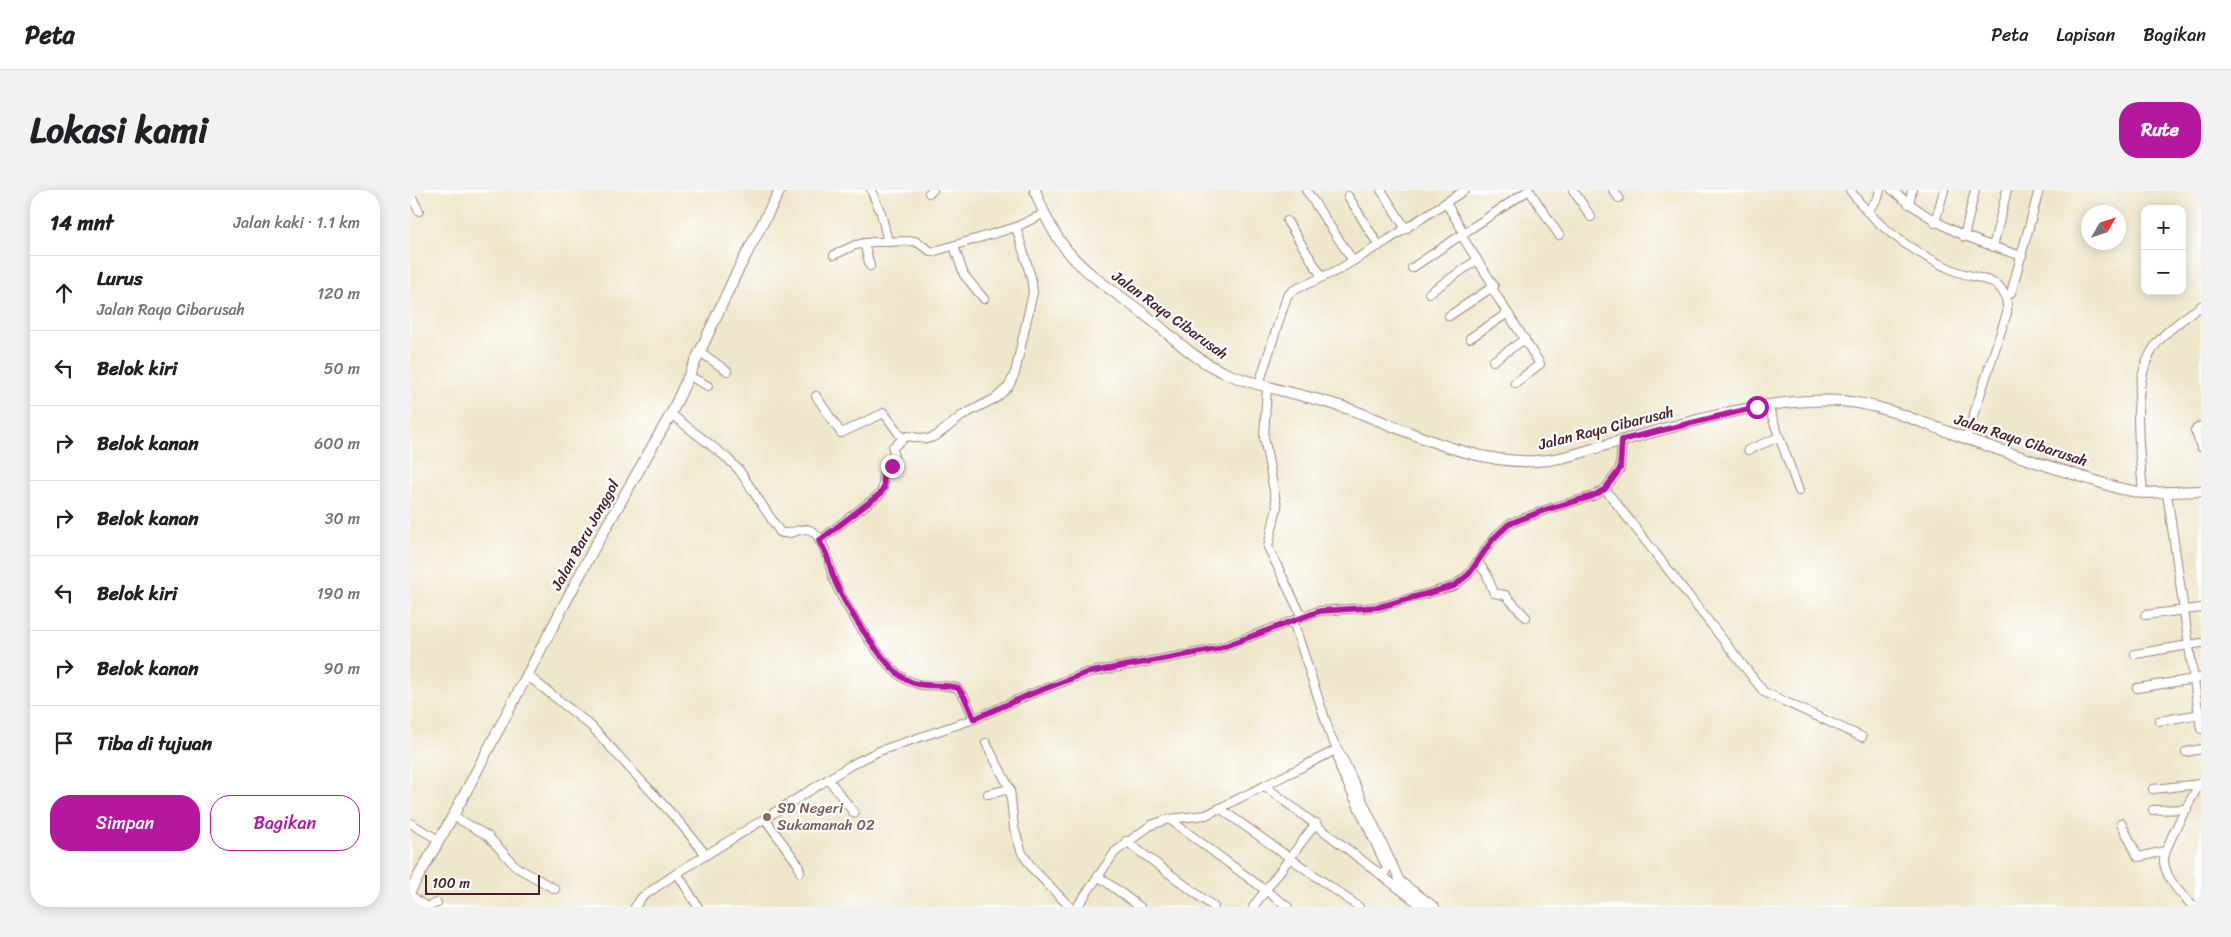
<!DOCTYPE html>
<html lang="id">
<head>
<meta charset="utf-8">
<style>
  :root { --surface:#fff; --page:#f2f2f2; --text:#202124; --muted:#757577; --line:#e0e0e0; --accent:#b5179e }
  body { margin:0; font-family:Sriracha,sans-serif; background:var(--page); color:var(--text) }
  .controls { position:absolute; right:15px; top:15px; display:grid; overflow:hidden; border-radius:10px; box-shadow:0 2px 12px #0003 }
  .controls button { width:45px; height:45px; display:grid; place-items:center; padding:0; border:0; border-bottom:1px solid var(--line); background:var(--surface); color:var(--text); font:25px sans-serif }
  .compass { position:absolute; left:1671px; top:15px; width:45px; height:45px; border-radius:50%; background:var(--surface); box-shadow:0 2px 12px #0003; rotate:51deg }
  .scale { position:absolute; left:15px; bottom:12px; width:115px; box-sizing:border-box; padding-left:5px; border:2px solid #4a1f2b; border-top:0; font-size:14px; line-height:18px; white-space:nowrap; color:#4a1f2b; -webkit-text-stroke:4px #fff; paint-order:stroke }
  .stop { position:absolute; width:15px; height:15px; margin:-11px; border:4px solid #b5179e; border-radius:50%; background:#fff }
  .stop.end { background:#b5179e; border-color:#fff; box-shadow:0 1px 5px #0008 }
  .list { margin:0; padding:0; list-style:none }
  h2 { display:flex; justify-content:space-between; align-items:center; height:65px; margin:0; padding:0 20px; font-size:21px }
  h2 small { font-size:16px; font-weight:400; color:var(--muted) }
  .list li { display:grid; grid-template-columns:32px 1fr auto; gap:15px; align-items:center; box-sizing:border-box; height:75px; padding:0 20px; border-top:1px solid var(--line) }
  .list b { display:block; font-size:19px; white-space:nowrap }
  .list p { margin:0; font-size:16px; white-space:nowrap; color:var(--muted) }
  .list em { font-size:16px; font-style:normal; color:var(--muted) }
  .actions { display:flex; gap:10px; padding:15px 20px }
  .actions a { flex:1; padding:11px 0; border:1px solid var(--accent); border-radius:20px; text-align:center; font-size:18px; color:var(--accent) }
  .actions .main { background:var(--accent); color:#fff }
  .icon { flex:none; width:28px; height:28px; fill:none; stroke:currentColor; stroke-width:2; stroke-linecap:round; stroke-linejoin:round }
  .map { position:relative; flex:none; width:1791px; height:717px; overflow:hidden; border-radius:20px }
  header { display:flex; align-items:center; gap:30px; box-sizing:border-box; height:70px; padding:0 25px; background:var(--surface); border-bottom:1px solid var(--line) }
  header strong { font-size:24px }
  nav { display:flex; gap:28px; margin-inline-start:auto; font-size:18px }
  .intro { display:flex; align-items:center; justify-content:space-between; box-sizing:border-box; height:120px; padding:0 30px }
  h1 { margin:0; font-size:35px }
  .button { padding:12px 22px; border-radius:20px; background:var(--accent); color:#fff; font-size:18px; font-weight:700 }
  main { display:flex; gap:30px; padding:0 30px }
  aside { flex:1; background:var(--surface); border-radius:20px; box-shadow:0 2px 12px #0003 }
  .map>svg:first-child { display:block }
  .lines { fill:none; stroke-linecap:round; stroke-linejoin:round }
  .minor-casing { stroke:#9c837b; stroke-width:10 }
  .major-casing { stroke:#9c837b; stroke-width:12 }
  .minor { stroke:#fff; stroke-width:8 }
  .major { stroke:#fff; stroke-width:10 }
  .route { stroke:#b5179e; stroke-width:6 }
  .education-dot { fill:#8d6e63; stroke:#fff; stroke-width:2 }
  .labels { text-anchor:middle; dominant-baseline:central; stroke-width:4.5; stroke-linejoin:round; paint-order:stroke }
  .street-label { font-size:15px; fill:#4a1f2b; stroke:#fff }
  .education-label { font-size:15px; fill:#785e54; stroke:#fff; text-anchor:start }
</style>
</head>
<body>
<header>
<strong>Peta</strong>
<nav><a>Peta</a><a>Lapisan</a><a>Bagikan</a></nav>
</header>
<div class="intro"><h1>Lokasi kami</h1><a class="button">Rute</a></div>
<main>
<aside>
<h2>14 mnt<small>Jalan kaki · 1.1 km</small></h2>
<ul class="list">
<li><svg class="icon" aria-label="ahead" viewBox="0 0 24 24"><path d="M12 20V5M6 11l6-6 6 6"/></svg><div><b>Lurus</b><p>Jalan Raya Cibarusah</p></div><em>120 m</em></li>
<li><svg class="icon" aria-label="left" viewBox="0 0 24 24"><path d="M17 20v-9H6M10 6l-5 5 5 5"/></svg><div><b>Belok kiri</b></div><em>50 m</em></li>
<li><svg class="icon" aria-label="right" viewBox="0 0 24 24"><path d="M7 20v-9h11M14 6l5 5-5 5"/></svg><div><b>Belok kanan</b></div><em>600 m</em></li>
<li><svg class="icon" aria-label="right" viewBox="0 0 24 24"><path d="M7 20v-9h11M14 6l5 5-5 5"/></svg><div><b>Belok kanan</b></div><em>30 m</em></li>
<li><svg class="icon" aria-label="left" viewBox="0 0 24 24"><path d="M17 20v-9H6M10 6l-5 5 5 5"/></svg><div><b>Belok kiri</b></div><em>190 m</em></li>
<li><svg class="icon" aria-label="right" viewBox="0 0 24 24"><path d="M7 20v-9h11M14 6l5 5-5 5"/></svg><div><b>Belok kanan</b></div><em>90 m</em></li>
<li><svg class="icon" aria-label="arrive" viewBox="0 0 24 24"><path d="M6 21V4h12l-3 4 3 4H6"/></svg><div><b>Tiba di tujuan</b></div></li>
</ul>
<div class="actions"><a class="main">Simpan</a><a>Bagikan</a></div>
</aside>
<div class="map">
<svg width="1791" height="717" viewBox="0 0 1791 717">
  <rect width="100%" height="100%" fill="#fff"/>
  <filter id="ink" filterUnits="userSpaceOnUse"><feTurbulence type="fractalNoise" baseFrequency=".02" numOctaves="2"/><feDisplacementMap in="SourceGraphic" scale="10" xChannelSelector="R" yChannelSelector="G"/><feConvolveMatrix kernelMatrix="1 2 1 2 8 2 1 2 1" color-interpolation-filters="sRGB"/></filter>
  <filter id="wash" filterUnits="userSpaceOnUse"><feTurbulence type="fractalNoise" baseFrequency=".0096" numOctaves="4" result="noise"/><feDisplacementMap in="SourceGraphic" scale="20" xChannelSelector="R" yChannelSelector="G"/><feGaussianBlur stdDeviation="1.12" result="paint"/><feColorMatrix in="noise" values="0 0 0 0 0 0 0 0 0 0 0 0 0 0 0 0 0 1.4 0 .05"/><feComposite in="paint" operator="in"/></filter>
  <g filter="url(#wash)">
    <rect width="100%" height="100%" fill="#efe7cb"/>
  </g>
  <g filter="url(#ink)">
    <g class="lines">
      <defs>
        <g id="minor">
          <path d="M461,0L471,23L478,52"/>
          <path d="M896,0L943,71"/>
          <path d="M971,0L996,39"/>
          <path d="M1119,0L1149,45"/>
          <path d="M1163,0L1181,27"/>
          <path d="M1203,0L1209,8"/>
          <path d="M1440,0C1466,37 1502,62 1543,80C1556,86 1574,87 1587,95C1596,102 1598,112 1597,123L1556,248"/>
          <path d="M1482,0C1527,37 1557,49 1612,66"/>
          <path d="M519,3L523,0"/>
          <path d="M0,4L9,21"/>
          <path d="M938,6L969,56"/>
          <path d="M1036,13L1054,43L1051,45L1084,96L1083,100L1130,174L1105,193"/>
          <path d="M1499,14L1502,0"/>
          <path d="M1457,22L1468,8L1470,0"/>
          <path d="M877,31L912,87"/>
          <path d="M1525,33L1534,0"/>
          <path d="M1054,43L1119,0"/>
          <path d="M1554,47L1565,0"/>
          <path d="M454,53L460,76"/>
          <path d="M544,56L554,85L574,109"/>
          <path d="M1583,57L1597,0"/>
          <path d="M424,65L445,55L463,52L505,51L522,62L606,37L633,24"/>
          <path d="M1002,78L1051,45"/>
          <path d="M1019,103L1067,70"/>
          <path d="M1596,107L1601,103L1629,0"/>
          <path d="M1039,126L1084,96"/>
          <path d="M1060,148L1098,123"/>
          <path d="M289,161L317,181"/>
          <path d="M1083,171L1115,149"/>
          <path d="M279,186L298,196"/>
          <path d="M849,194L877,106L882,101L928,80L978,50L1055,0"/>
          <path d="M857,197L854,247L867,317L858,357L892,427"/>
          <path d="M406,206L431,243L474,223L492,248"/>
          <path d="M1358,216L1389,301"/>
          <path d="M261,224L317,268L329,280L370,342C380,347 391,336 400,340C414,346 419,375 423,387C432,412 472,476 495,489C514,500 530,492 547,498L555,508L564,529"/>
          <path d="M1791,236L1785,240L1791,257"/>
          <path d="M1338,260L1369,247"/>
          <path d="M1195,299L1354,502L1452,547"/>
          <path d="M1733,303C1730,259 1718,191 1747,153C1759,138 1776,127 1791,116"/>
          <path d="M1757,303L1791,539"/>
          <path d="M409,351L470,304L473,298V285L484,272L483,257L497,246L517,249L526,246L553,225L586,208L599,196L605,183L623,102L621,87L606,37"/>
          <path d="M1067,372L1076,383L1084,403L1095,405L1116,427"/>
          <path d="M1735,425L1791,418"/>
          <path d="M883,431L921,547L936,575L990,691L1025,717"/>
          <path d="M1725,464L1791,453"/>
          <path d="M117,485L181,536L271,634L296,665"/>
          <path d="M1727,498L1791,488"/>
          <path d="M1749,531L1791,524"/>
          <path d="M576,553L600,599L604,638L612,663L623,679L660,717"/>
          <path d="M1776,562L1791,559"/>
          <path d="M928,567L930,578L977,678L973,687"/>
          <path d="M419,590L444,623"/>
          <path d="M855,596L1013,717"/>
          <path d="M1743,599L1791,594"/>
          <path d="M578,604L600,599"/>
          <path d="M811,619L949,717"/>
          <path d="M1743,620L1777,619"/>
          <path d="M43,626L78,646L106,677L145,699"/>
          <path d="M355,629L388,674L390,682"/>
          <path d="M759,629L878,717"/>
          <path d="M0,633L29,650"/>
          <path d="M1711,633L1728,667L1755,661"/>
          <path d="M716,651L804,717"/>
          <path d="M267,683L288,717"/>
          <path d="M688,686L730,717"/>
          <path d="M0,705L16,717"/>
          <path d="M17,717L27,713"/>
          <path d="M225,717L232,707L267,683L441,575L469,561L564,529L621,504L676,483L807,459L909,421L969,417L1044,396L1059,384L1083,349L1099,334L1135,320L1183,306L1195,299L1210,279L1212,250"/>
          <path d="M667,717L705,662L741,635L759,629L796,625L926,560"/>
          <path d="M843,717L906,633"/>
          <path d="M1784,717C1772,706 1756,689 1754,672C1752,659 1782,609 1789,594"/>
        </g>
        <g id="major">
          <path d="M625,0C651,75 685,85 743,131C765,149 788,172 815,183C856,200 901,205 942,220C1002,242 1061,274 1126,271C1156,270 1185,257 1214,250C1284,231 1359,207 1432,211C1470,214 1505,230 1541,243C1596,263 1651,280 1707,298L1733,303L1791,301"/>
          <path d="M0,701L43,626L183,360L261,224L325,86L370,0"/>
        </g>
      </defs>
      <use href="#minor" class="minor-casing"/>
      <use href="#major" class="major-casing"/>
      <use href="#minor" class="minor"/>
      <use href="#major" class="major"/>
    </g>
  </g>
  <g class="lines" filter="url(#ink)">
    <path class="route" d="M482,276L473,285L474,298L470,304L409,351C418,364 418,371 423,386C432,411 472,475 495,489C513,500 530,492 548,498L555,508L564,529L621,504L676,483L807,459L910,421L969,417L1044,396L1059,384L1083,349L1099,334L1135,320L1183,306L1195,299L1210,279L1212,250L1347,217"/>
  </g>
  <circle class="education-dot" cx="357" cy="627" r="5"/>
  <g class="labels">
    <g class="street-label">
      <text transform="translate(760 125) rotate(36)">Jalan Raya Cibarusah</text>
      <text transform="translate(1196 238) rotate(-14)">Jalan Raya Cibarusah</text>
      <text transform="translate(1611 250) rotate(18)">Jalan Raya Cibarusah</text>
      <text transform="translate(175 345) rotate(-61)">Jalan Baru Jonggol</text>
    </g>
    <g class="education-label">
      <text x="367" y="618">SD Negeri<tspan x="367" dy="17">Sukamanah 02</tspan></text>
    </g>
  </g>
</svg>
<div class="controls">
<button>+</button>
<button>−</button>
</div>
<svg class="compass" viewBox="-18 -18 36 36"><path d="M0-13l5 13h-10z" fill="#e53935"/><path d="M0 13l5-13h-10z" fill="#757577"/></svg>
<div class="scale">100 m</div>
<div class="stop" style="left:1347px;top:217px"></div>
<div class="stop end" style="left:482px;top:276px"></div>
</div>
</main>
</body>
</html>
